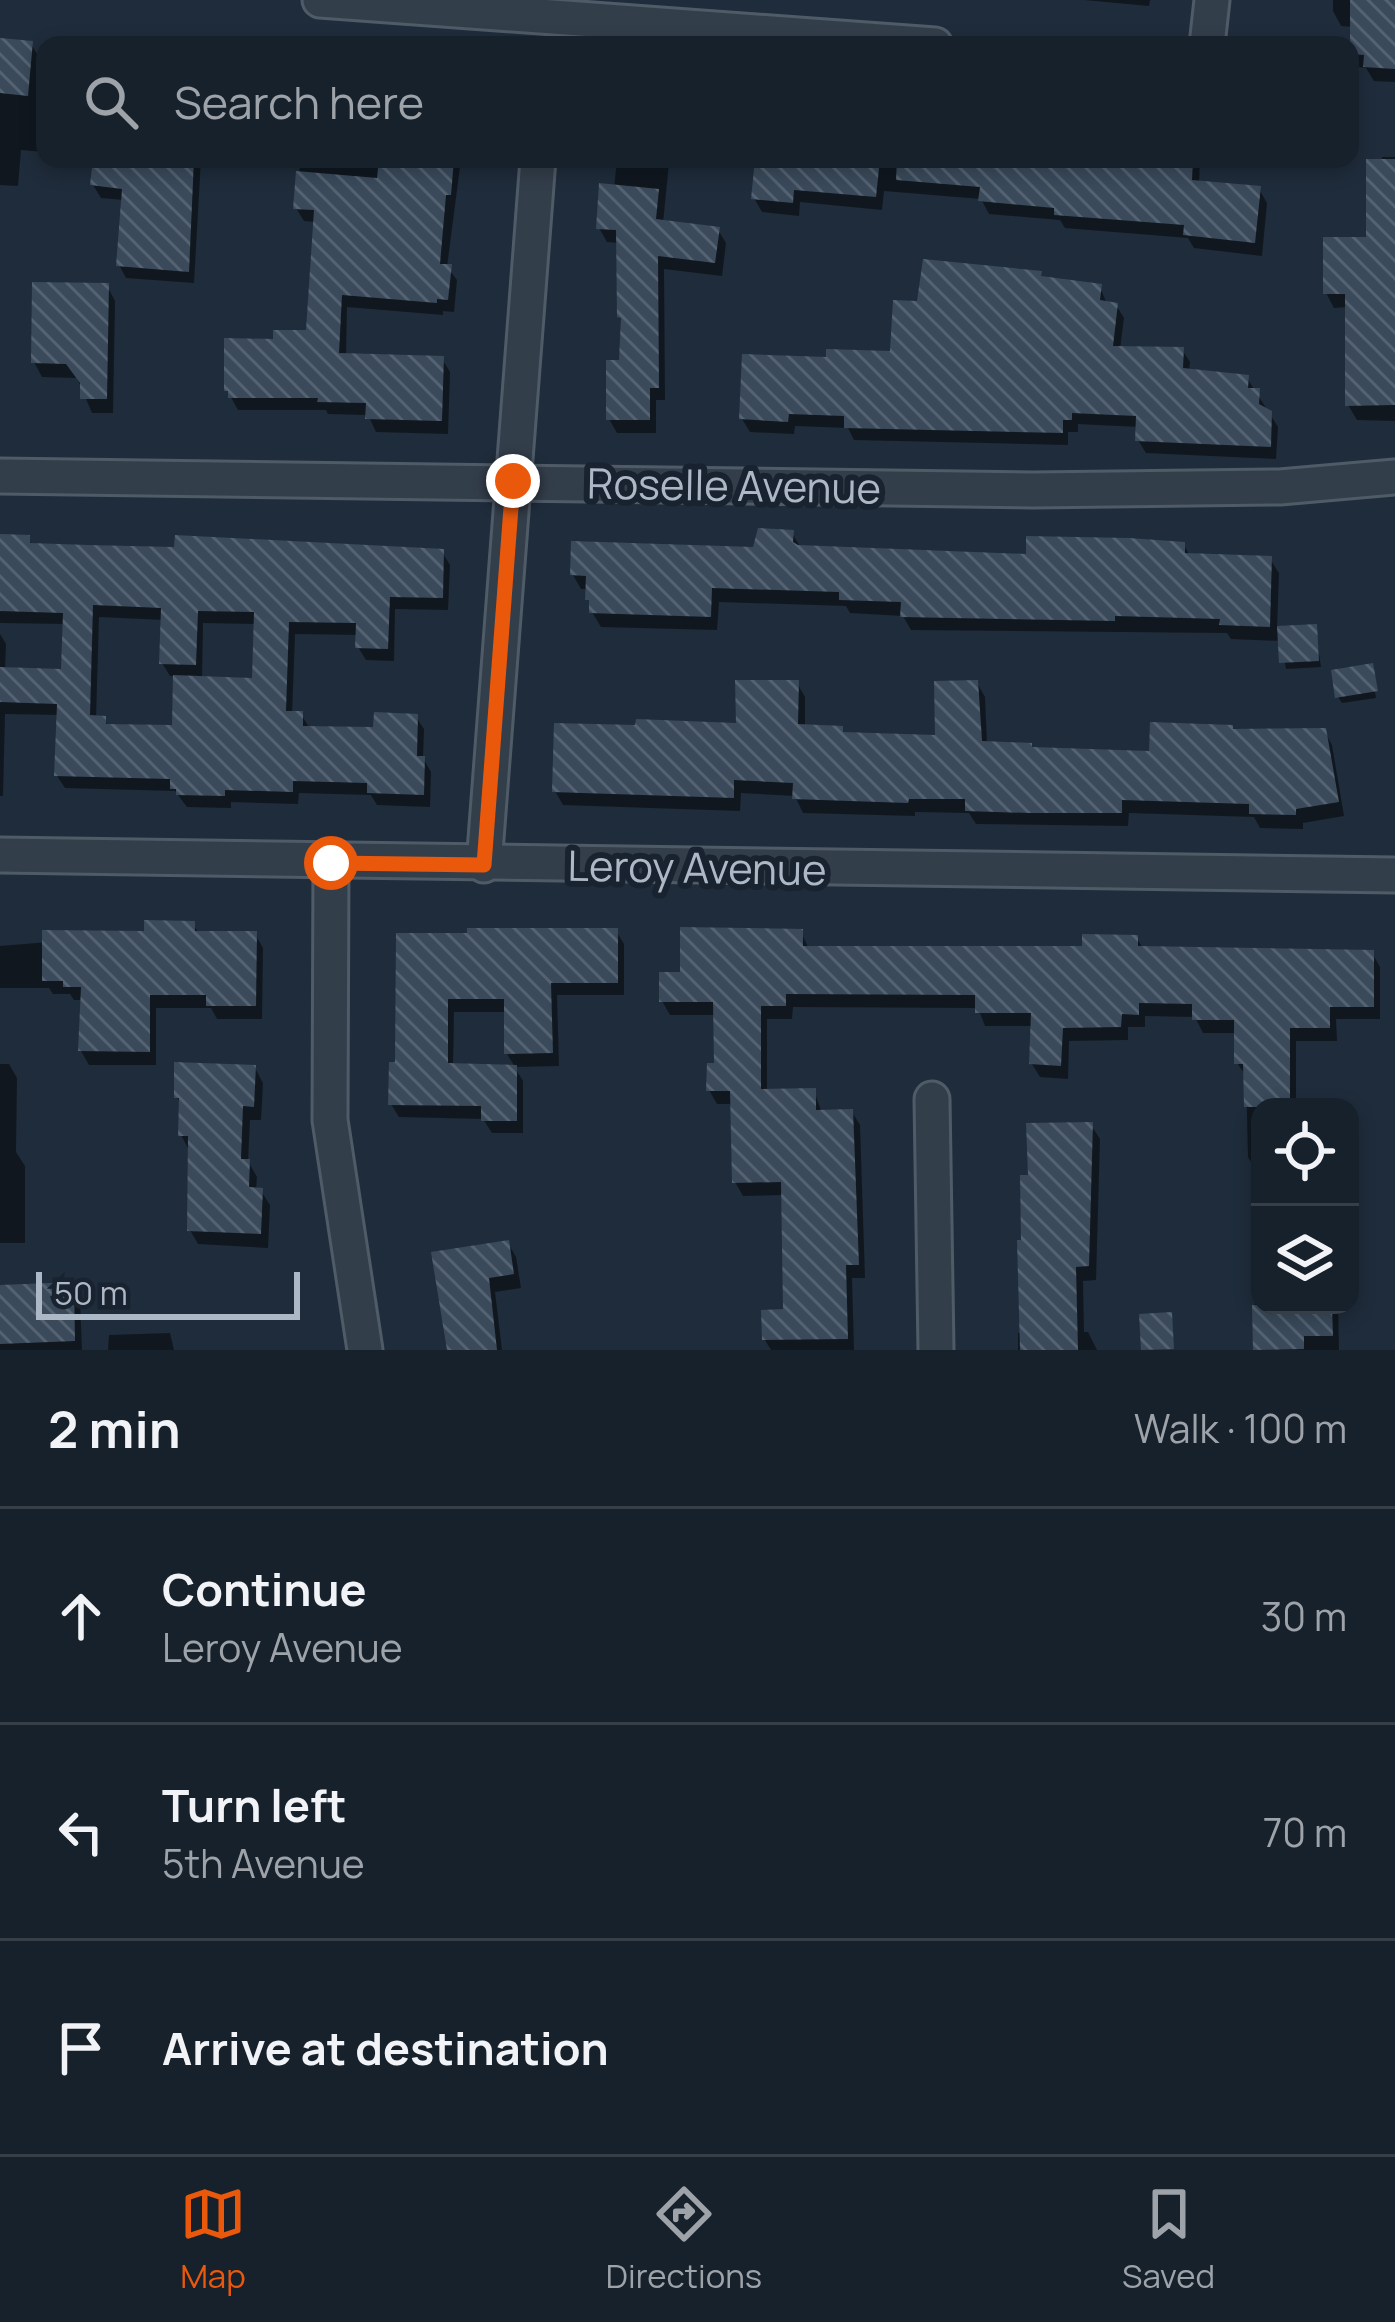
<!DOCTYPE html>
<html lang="en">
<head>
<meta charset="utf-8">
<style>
  :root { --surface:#17212c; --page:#242e38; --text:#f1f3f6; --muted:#9ea3a9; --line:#363e48; --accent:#ea580c }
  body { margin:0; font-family:Manrope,sans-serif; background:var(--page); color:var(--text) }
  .controls { position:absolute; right:36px; bottom:36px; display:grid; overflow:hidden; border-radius:24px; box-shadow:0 6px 18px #0003 }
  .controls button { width:108px; height:108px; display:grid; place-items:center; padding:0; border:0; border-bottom:3px solid var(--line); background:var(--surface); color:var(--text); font:60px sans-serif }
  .scale { position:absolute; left:36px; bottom:30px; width:264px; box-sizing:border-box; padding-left:12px; border:6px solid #adb8c7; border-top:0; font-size:33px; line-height:42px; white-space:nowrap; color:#adb8c7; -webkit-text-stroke:9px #18232f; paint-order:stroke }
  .stop { position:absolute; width:36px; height:36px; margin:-27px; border:9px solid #ea580c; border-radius:50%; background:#fff }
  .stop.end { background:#ea580c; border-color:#fff; box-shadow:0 3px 12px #0008 }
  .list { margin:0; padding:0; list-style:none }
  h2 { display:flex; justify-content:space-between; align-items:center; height:156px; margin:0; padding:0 48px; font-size:51px }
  h2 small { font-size:39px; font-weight:400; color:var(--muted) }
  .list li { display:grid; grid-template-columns:78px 1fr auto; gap:36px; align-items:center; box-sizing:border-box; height:216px; padding:0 48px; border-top:3px solid var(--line) }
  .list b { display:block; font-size:45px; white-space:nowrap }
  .list p { margin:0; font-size:39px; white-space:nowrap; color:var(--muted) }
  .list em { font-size:39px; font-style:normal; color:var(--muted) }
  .icon { flex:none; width:66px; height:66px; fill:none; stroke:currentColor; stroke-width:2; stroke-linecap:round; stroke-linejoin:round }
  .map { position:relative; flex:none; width:1395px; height:1350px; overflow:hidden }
  .search { position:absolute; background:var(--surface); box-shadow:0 6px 18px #0003; left:36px; right:36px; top:36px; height:132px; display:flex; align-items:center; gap:30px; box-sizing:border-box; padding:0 42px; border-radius:24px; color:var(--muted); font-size:45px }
  .sheet { height:804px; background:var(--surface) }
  nav { display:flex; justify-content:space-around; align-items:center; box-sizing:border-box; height:168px; border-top:3px solid var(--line); background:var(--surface); font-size:33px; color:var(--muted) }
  nav a { display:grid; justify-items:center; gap:6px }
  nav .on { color:var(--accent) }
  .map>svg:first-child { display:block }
  .shadow { fill:#0007; fill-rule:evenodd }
  .building { fill:url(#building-back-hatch); fill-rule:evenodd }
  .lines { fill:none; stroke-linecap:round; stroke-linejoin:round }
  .minor-casing { stroke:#505b68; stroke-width:39 }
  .minor { stroke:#333e4b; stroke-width:33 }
  .route { stroke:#ea580c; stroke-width:15 }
  .labels { text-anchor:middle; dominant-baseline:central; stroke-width:12; stroke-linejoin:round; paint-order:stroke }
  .street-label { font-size:42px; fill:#adb8c7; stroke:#18232f }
</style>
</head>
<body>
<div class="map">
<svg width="1395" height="1350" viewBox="0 0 1395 1350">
  <defs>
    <pattern id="building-back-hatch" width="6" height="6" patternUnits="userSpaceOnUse" patternTransform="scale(3)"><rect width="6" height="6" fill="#3a4a5b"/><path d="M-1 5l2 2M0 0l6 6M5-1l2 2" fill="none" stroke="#546271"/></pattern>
  </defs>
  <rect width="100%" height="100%" fill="#1f2c3b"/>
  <g class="shadow">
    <path d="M1084,0H1150L1149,6Z"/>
    <path d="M1333,0H1395V82L1374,81L1366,68L1358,67L1350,53L1352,27L1341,26L1333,11Z"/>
    <path d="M0,43L31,44L37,54H45V152L21,150L18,186L0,185Z"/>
    <path d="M1382,157H1395V421L1357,420L1348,405V307L1334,308L1326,293L1370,240Z"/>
    <path d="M96,159H201L194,283L126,278L119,265L124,200L101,198L93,185Z"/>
    <path d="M243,159H461L447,267L457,280L454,312L443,311V315L347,307L346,356L442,359L450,372L448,434L376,432L368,415L328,414L326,410H238L227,390L276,342L309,333L316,222L304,221L296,208L300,164Z"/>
    <path d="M617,159H1200L1199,183L1259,189L1267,203L1262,256L1194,248L1188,238L1065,228L1060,220L989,214L981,199L884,191L882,210L800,202L799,216L762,212L754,198L757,165L669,163L663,223L718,230L726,243L722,276L664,269L665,400H656V433H617L609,419L622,364L619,243L607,242L599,228L614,188Z"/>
    <path d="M1040,274L1043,280L1100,287L1107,304L1116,305L1124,318L1120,349L1182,350L1190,362L1189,372L1247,378L1278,427L1276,459L1146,453L1138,440L1139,427L1078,424V432H1068V445L854,440L848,428L795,426L794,434L750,432L742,419L829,360L893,354L920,304Z"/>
    <path d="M107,286L115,301L113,413H92L77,378L42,377L34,362Z"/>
    <path d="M792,533L801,548L1028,557L1184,545L1190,556L1270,559L1279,573L1277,629L1315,627L1321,667L1286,669L1281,641L1231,639L1227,633L911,630L903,616L850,613L846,606L719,602L717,630L601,627L592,612L588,589H581L573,575L756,550Z"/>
    <path d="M0,537L28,538L33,546L442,552L450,565L448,610L395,609L394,661L366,660L358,647L359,635L295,634L292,714H301L310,729L376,730L416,717L424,729L423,758L431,772L430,807L377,805L371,795L299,793L298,804L231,802V808L187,807L175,791L65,788L57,776L60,715L5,714L3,796H0V634L6,644L5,670L64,672L66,624L0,623ZM99,617L164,620L162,663L170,676H176L175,728L109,727L104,719H96ZM203,623L256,624L255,681L202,679Z"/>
    <path d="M1371,669L1376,698L1342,703L1338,697Z"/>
    <path d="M797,683L805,697V728L845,735L939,738L977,683L985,697L987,744L1033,750L1152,754L1234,732L1324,731L1332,745L1344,816L1303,823V829L1260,828L1254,817L1129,813L1128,826L976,824L969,813L915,812V816L803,813L795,796L741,793L740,811L563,805L555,791L740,726Z"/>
    <path d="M193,924L199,934H255L263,948L262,1019H217L211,1008H156V1065H89L81,1051L83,1000H74L70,994H53L49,988H0V946L147,934Z"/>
    <path d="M616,931L624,944V995H557L559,1066L515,1067L507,1054V1012H454L453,1067L515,1068L523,1081V1133H492L483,1119L399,1117L391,1104L398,1065L399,936Z"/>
    <path d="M801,932L809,949H1085L1137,938L1143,949L1372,953L1380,967V1019H1336L1337,1041H1296V1101L1327,1100L1332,1107H1260V1170H1256L1248,1157L1246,1076L1237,1063V1033H1203L1195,1017L1145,1016V1027H1128V1040L1069,1041L1068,1079L1040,1077L1032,1064L1034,1026H985L978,1008L793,1007L792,1019H767V1092L814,1091L822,1113L852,1112L860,1125L865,1278H852L854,1350H771L765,1340L786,1312L784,1195L743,1196L735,1182L734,1104H717L709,1090L717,1066L716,1015H670L662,1001L682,975Z"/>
    <path d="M0,1064H9L17,1078L16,1152L25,1166V1243H0Z"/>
    <path d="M255,1068L263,1083L261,1120H250L248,1161L257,1177L256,1191H261L270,1205L268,1248L198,1244L190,1230L189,1150L181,1135L182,1106L177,1097Z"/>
    <path d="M1091,1125L1100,1139L1096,1280L1083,1281L1084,1332H1088L1097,1350H1018V1333H1023L1031,1178Z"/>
    <path d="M508,1243L516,1257L521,1288L495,1292L502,1350H448Z"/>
    <path d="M72,1285L80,1300L82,1350H0V1288Z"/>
    <path d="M1255,1293H1260V1305H1338L1339,1350H1255Z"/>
    <path d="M170,1333L174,1350H108L109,1335Z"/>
  </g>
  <g class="building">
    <path d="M1350,0H1395V69L1363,67L1364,55L1350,54Z"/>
    <path d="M0,38L33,41L28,96L0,93Z"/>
    <path d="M93,159H194L189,272L116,266L122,189L90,185Z"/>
    <path d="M379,159H454L451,195H446L440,264H452L448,300L437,299V303L342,295L339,353L444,356L442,421L365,419L366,403L317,402L318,398H228V391H224V338L273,339V330H306L314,210L293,209L296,171L377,178Z"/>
    <path d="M755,159H880L876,197L794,190L793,203L751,199Z"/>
    <path d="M897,159H1193L1192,180L1261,186L1255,243L1183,235L1184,225L1054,215V208L978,201L980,187L896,180Z"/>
    <path d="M1366,159H1395V405L1345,406V294H1323V237H1366Z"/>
    <path d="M599,183L659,189L656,219L720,227L715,263L658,256L659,388H650V420H606V360H619L621,318L617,317L616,230L596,229Z"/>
    <path d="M923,259L1042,271L1041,276L1102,284L1100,300L1118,303L1113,346L1184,347L1183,368L1249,375L1248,388H1260L1259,404L1272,411L1271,447L1135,441L1136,416L1072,413V420H1063V433L844,428V416L789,414L788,422L739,419L742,354L826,357V349L890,351L893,300L917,301Z"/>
    <path d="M32,282L109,283L107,399H80V383L66,364L31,363Z"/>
    <path d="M758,528L794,530L793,542L798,545L1026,554V536L1129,538L1185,542V553L1272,556L1270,627L1219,625L1220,619L1115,616V621L900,617L901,602L839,600V592L712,588L711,617L589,613V600H585L586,576L570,575L571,541L753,547Z"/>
    <path d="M0,534L30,535V543L88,545L174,547L175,535L444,549L443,598L390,597L388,649L355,648L356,623L289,622L286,711H303V726L373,727L374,712L418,714L417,756H425L424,795L367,793V783L293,781V792L225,790V796L176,795V789H170V779L54,776L57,704L0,702V667L61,669L63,613L0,611ZM93,605L161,608L159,664L196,665L198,611L254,612L252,678L173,675L172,725L106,724V716L90,715Z"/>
    <path d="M1317,624L1319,661L1279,663L1277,626Z"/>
    <path d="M1373,663L1378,691L1335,698L1331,670Z"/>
    <path d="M735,680H799L798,724L843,726V732L935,735L934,681L978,680L982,741L1032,743V747L1149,751L1150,722L1233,725V729L1326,728L1339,802L1296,809V815L1249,814V804L1122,800V813H1029L965,811V799H909L908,803L792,799L793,783L734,780V798L552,792L554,723L635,725L636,719L736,723Z"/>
    <path d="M144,920L195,921V931H257L256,1006H206V995H150V1052L78,1051L81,987H63V981H42V930L144,931Z"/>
    <path d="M680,927L803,929V946H1082V934L1138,935V946L1374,950V1007H1330V1028H1290V1107H1244L1243,1064H1234V1020H1192V1004L1139,1003V1015L1122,1014L1121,1027L1063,1028L1061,1066L1029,1064L1031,1013H975V995L786,994V1006H761V1089L816,1088V1110L853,1109L859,1265H846L848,1339L762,1340L761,1310L783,1309L781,1182L732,1183L730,1091H706L707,1063H714L713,1002H659V972H680Z"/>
    <path d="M467,928H618V983H551L553,1053L504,1054V999H448V1063L517,1065V1121H481V1106L388,1105L389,1062H395L396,933H467Z"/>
    <path d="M174,1062L256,1065L254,1107L243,1106L241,1159H250L249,1187L263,1188L261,1234L187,1231L188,1136H178L179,1098H174Z"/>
    <path d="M1093,1122L1089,1266L1076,1267L1078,1350H1020L1017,1240H1021L1020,1175H1028L1026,1123Z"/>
    <path d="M509,1240L514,1274L489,1278L497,1350H447L431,1252Z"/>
    <path d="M74,1282L75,1341L0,1344V1285Z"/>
    <path d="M1252,1305H1332L1333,1336H1304V1349L1253,1350Z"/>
    <path d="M1172,1312L1174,1349L1141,1350L1139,1314Z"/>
  </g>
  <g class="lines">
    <defs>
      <g id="minor">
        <path d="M320,0L935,45"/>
        <path d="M1207,45L1212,0"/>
        <path d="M0,476L1033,490L1280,487L1395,477"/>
        <path d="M0,855L1395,875"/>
        <path d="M331,863L330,1120L365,1350"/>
        <path d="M484,865L538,159"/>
        <path d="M932,1099L936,1350"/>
      </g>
    </defs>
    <use href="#minor" class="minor-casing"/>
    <use href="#minor" class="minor"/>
  </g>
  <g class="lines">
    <path class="route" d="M331,863L484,865L513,481"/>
  </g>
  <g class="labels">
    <g class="street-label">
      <text transform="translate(734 485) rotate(1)">Roselle Avenue</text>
      <text transform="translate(697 867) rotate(1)">Leroy Avenue</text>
    </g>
  </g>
</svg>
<div class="controls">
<button><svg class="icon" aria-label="locate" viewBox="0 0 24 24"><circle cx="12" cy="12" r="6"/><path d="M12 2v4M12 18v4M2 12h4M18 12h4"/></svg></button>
<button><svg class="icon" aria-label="layers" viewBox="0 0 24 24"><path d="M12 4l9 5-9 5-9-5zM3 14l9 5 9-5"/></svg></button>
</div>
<div class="scale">50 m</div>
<div class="stop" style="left:331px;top:863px"></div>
<div class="stop end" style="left:513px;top:481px"></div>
<div class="search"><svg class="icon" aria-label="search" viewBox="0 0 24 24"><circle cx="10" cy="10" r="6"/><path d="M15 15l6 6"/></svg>Search here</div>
</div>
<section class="sheet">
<h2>2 min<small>Walk · 100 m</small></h2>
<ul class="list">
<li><svg class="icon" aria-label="ahead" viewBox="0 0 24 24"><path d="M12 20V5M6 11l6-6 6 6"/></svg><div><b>Continue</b><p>Leroy Avenue</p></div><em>30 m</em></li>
<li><svg class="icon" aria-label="left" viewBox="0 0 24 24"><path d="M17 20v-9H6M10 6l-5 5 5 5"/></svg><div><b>Turn left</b><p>5th Avenue</p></div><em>70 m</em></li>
<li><svg class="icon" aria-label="arrive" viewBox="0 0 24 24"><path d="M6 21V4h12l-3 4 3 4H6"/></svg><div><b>Arrive at destination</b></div></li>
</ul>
</section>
<nav>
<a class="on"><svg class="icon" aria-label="map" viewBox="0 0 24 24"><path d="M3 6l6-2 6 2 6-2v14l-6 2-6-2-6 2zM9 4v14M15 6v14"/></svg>Map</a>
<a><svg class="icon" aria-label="directions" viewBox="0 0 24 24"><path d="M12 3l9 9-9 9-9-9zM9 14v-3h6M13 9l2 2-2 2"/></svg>Directions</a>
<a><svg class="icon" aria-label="saved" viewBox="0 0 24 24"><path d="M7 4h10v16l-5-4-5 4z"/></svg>Saved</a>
</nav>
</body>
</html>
